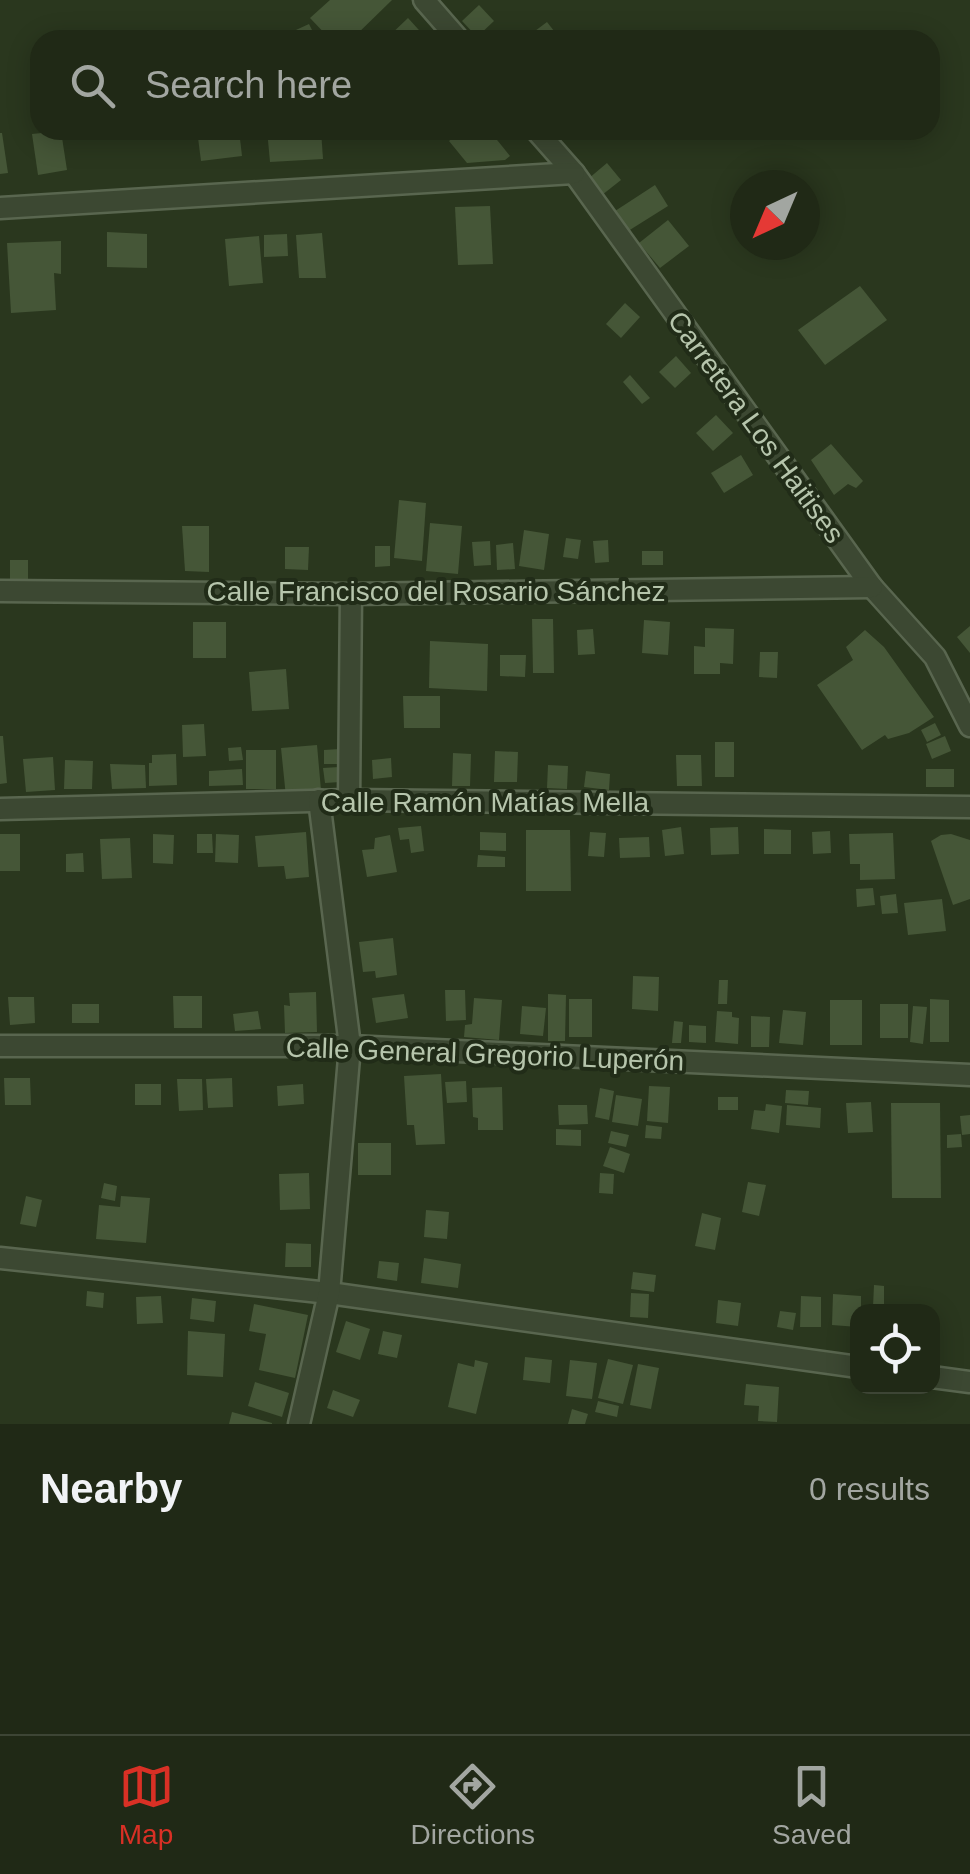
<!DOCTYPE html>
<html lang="en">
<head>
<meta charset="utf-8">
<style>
  :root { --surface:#202916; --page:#2d3523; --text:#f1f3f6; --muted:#a2a6a1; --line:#3d4535; --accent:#d93025 }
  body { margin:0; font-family:Helvetica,sans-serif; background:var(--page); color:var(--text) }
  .controls { position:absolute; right:30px; bottom:30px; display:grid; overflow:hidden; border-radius:20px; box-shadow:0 5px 25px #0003 }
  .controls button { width:90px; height:90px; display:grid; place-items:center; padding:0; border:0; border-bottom:2px solid var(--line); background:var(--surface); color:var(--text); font:50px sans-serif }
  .compass { position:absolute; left:730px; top:170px; width:90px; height:90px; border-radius:50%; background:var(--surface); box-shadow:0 5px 25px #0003; rotate:224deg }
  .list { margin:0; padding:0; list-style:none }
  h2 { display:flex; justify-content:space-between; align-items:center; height:130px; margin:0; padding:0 40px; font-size:42px }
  h2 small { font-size:32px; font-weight:400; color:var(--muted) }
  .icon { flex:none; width:55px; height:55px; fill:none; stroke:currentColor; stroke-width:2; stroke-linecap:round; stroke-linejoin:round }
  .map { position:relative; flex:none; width:970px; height:1424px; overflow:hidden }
  .search { position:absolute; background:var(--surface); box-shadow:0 5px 25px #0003; left:30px; right:30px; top:30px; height:110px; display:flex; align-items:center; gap:25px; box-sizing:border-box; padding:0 35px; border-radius:30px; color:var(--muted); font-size:38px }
  .sheet { height:310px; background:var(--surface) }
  nav { display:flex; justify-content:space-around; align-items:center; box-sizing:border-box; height:140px; border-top:2px solid var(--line); background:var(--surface); font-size:28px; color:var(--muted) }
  nav a { display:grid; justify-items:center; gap:5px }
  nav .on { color:var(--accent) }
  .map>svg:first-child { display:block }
  .building { fill:#455637 }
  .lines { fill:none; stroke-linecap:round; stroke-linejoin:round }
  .minor-casing { stroke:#59664f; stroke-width:25 }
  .minor { stroke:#3c4832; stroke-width:20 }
  .labels { text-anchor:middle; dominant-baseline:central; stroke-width:8; stroke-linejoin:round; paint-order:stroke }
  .street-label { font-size:28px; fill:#b6c5ac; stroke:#212c18 }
</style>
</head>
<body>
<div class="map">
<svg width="970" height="1424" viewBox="0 0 970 1424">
  <rect width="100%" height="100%" fill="#2a371e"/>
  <g class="building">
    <path d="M330,0H392L351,40H331L310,18Z"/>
    <path d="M479,5L494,21L477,37L462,21Z"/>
    <path d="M408,18L428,40H385Z"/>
    <path d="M547,22L561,40H523Z"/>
    <path d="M309,24L317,40H274Z"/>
    <path d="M197,130H239L242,156L201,161Z"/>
    <path d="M267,130H321L323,159L270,162Z"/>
    <path d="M463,130H489L510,156L505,160L467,163L449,141Z"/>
    <path d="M61,131L67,170L38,175L32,134Z"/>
    <path d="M0,133H2L8,173L0,174Z"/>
    <path d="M607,163L621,180L602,195L588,179Z"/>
    <path d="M655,185L668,206L625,233L612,213Z"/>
    <path d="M490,206L493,264L458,265L455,207Z"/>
    <path d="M668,220L689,246L660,268L639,243Z"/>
    <path d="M107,232L147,234V268L107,267Z"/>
    <path d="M322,233L326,278H299L296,235Z"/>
    <path d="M287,234L288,256L264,257V235Z"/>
    <path d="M259,236L263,283L229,286L225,239Z"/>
    <path d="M61,241V274L54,273L56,310L11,313L7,243Z"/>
    <path d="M860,286L887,320L825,365L798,330Z"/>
    <path d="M625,303L640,317L621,338L606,324Z"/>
    <path d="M676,356L691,373L675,388L659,372Z"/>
    <path d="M630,375L650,398L642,404L623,382Z"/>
    <path d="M716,415L733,433L713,451L696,433Z"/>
    <path d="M831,444L863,481L856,488L848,484L834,495L811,460Z"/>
    <path d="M741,455L753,475L724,493L711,473Z"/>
    <path d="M399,500L426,503L422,561L394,558Z"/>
    <path d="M430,523L462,526L458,574L426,571Z"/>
    <path d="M182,526H209V572L185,571Z"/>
    <path d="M524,530L549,534L544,570L519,566Z"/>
    <path d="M566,538L581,540L578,559L563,557Z"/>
    <path d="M608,540L609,562L595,563L593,541Z"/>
    <path d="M490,541L491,565L474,566L472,542Z"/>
    <path d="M513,543L515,569L497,570L496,545Z"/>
    <path d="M375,546H390V566L375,567Z"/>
    <path d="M285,547H309L308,570L285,569Z"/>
    <rect x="642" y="551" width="21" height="14"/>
    <rect x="10" y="560" width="18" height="20"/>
    <path d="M532,619H553L554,673H533Z"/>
    <path d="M644,620L670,622L668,655L642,653Z"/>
    <rect x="193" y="622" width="33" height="36"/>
    <path d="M970,626V653L957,637Z"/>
    <path d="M705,628L734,629L733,664L720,663V674H694V646L705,647Z"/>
    <path d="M593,629L595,654L578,655L577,630Z"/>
    <path d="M865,630L884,647L934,717L909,733L888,739L885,735L862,750L817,685L853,660L846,647Z"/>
    <path d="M430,641L488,644L487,691L429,688Z"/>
    <path d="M760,652H778L777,678L759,677Z"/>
    <path d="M500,655H526L525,677L500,676Z"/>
    <path d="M286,669L289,709L252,711L249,672Z"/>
    <path d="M403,696H440V728H404Z"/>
    <path d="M935,723L941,735L927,742L921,730Z"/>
    <path d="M204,724L206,756L183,757L182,725Z"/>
    <path d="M0,736H3L7,783L0,784Z"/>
    <path d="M945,736L951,751L932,759L926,744Z"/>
    <rect x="715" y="742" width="19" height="35"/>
    <path d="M317,745L321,790L306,791V795L286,797L281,748Z"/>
    <path d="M241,747L243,760L229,761L228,748Z"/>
    <path d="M340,749V764H324V750Z"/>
    <rect x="246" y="750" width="30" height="39"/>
    <path d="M495,751L518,752L517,782H494Z"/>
    <path d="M453,753L471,754L470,786H452Z"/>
    <path d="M176,754L177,785L149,786V763H152V755Z"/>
    <path d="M676,755H701L702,786H677Z"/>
    <path d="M53,757L55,790L26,792L23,759Z"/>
    <path d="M391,758L392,777L373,779L372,760Z"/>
    <path d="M65,760L93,761L92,789H64Z"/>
    <path d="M110,764L145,765L146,788L112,789Z"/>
    <path d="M548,765L568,766L567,789L547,788Z"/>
    <path d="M339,767L340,782L325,783L323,768Z"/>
    <path d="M242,769L243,785L209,786V771Z"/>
    <rect x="926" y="769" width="28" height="18"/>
    <path d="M586,771L610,774L609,790L584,787Z"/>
    <path d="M421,826L424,851L411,853L409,839L400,840L398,828Z"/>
    <path d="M681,827L684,854L665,856L662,830Z"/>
    <path d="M738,827L739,854L711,855L710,828Z"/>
    <path d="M764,829L791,830V854H764Z"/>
    <path d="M526,830H570L571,891H526Z"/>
    <path d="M830,831L831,853L813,854L812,832Z"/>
    <path d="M306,832L309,877L286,879L284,866L258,867L255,836Z"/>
    <path d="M480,832L506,833V851L480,850Z"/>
    <path d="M590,832L606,833L604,857L588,856Z"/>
    <path d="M893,833L895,879L860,880V864H850L849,834Z"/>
    <rect x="0" y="834" width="20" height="37"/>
    <path d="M153,834L174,835L173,864L153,863Z"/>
    <path d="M197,834H212L213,853H197Z"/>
    <path d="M216,834L239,835L238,863L215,862Z"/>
    <path d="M951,834L970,840V899L953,905L931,841L941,835Z"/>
    <path d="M390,835L397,872L367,877L362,850L374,849L375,838Z"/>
    <path d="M649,837L650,857L620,858L619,838Z"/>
    <path d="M130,838L132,878L102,879L100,839Z"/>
    <path d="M83,853L84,872H66V854Z"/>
    <path d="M478,855L505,857V867H477Z"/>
    <path d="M873,888L875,905L857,907L856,889Z"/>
    <path d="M896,894L898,913L882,914L880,896Z"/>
    <path d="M942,899L946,931L908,935L904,903Z"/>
    <path d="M393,938L397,975L376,978L375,971L363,972L359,942Z"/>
    <path d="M633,976L659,977L658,1011L632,1009Z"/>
    <path d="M719,980H728L727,1004H718Z"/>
    <path d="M445,990H465L466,1020L446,1021Z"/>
    <path d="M316,992L317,1032L285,1033L284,1005L290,1006L289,993Z"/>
    <path d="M404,994L408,1018L376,1023L372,998Z"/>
    <path d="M548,994L566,995L565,1041H548Z"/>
    <path d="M173,996H202V1028H174Z"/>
    <path d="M8,997H34L35,1023L10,1025Z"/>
    <path d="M474,998L502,1000L499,1040L464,1037L465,1025L472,1024Z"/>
    <rect x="569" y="999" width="23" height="38"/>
    <path d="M930,999L949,1000V1042H930Z"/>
    <rect x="830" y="1000" width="32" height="45"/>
    <rect x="72" y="1004" width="27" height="19"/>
    <rect x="880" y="1004" width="28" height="34"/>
    <path d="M522,1006L546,1008L543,1036L520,1034Z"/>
    <path d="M913,1006L927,1007L923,1044L910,1042Z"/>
    <path d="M783,1010L806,1012L803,1045L779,1043Z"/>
    <path d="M258,1011L261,1029L235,1031L233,1014Z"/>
    <path d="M717,1011L732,1012V1017L739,1018L738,1044L715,1042Z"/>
    <path d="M751,1016L770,1017L769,1047H751Z"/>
    <path d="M674,1021L683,1022L681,1043H672Z"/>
    <path d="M689,1025L706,1026V1043L689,1042Z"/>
    <path d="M441,1074L445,1144L416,1145L414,1125H407L404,1076Z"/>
    <path d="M4,1078H30L31,1105H5Z"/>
    <path d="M232,1078L233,1107L208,1108L206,1079Z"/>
    <path d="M177,1079H202L203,1110L179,1111Z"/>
    <path d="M466,1081L467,1102L447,1103L445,1082Z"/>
    <rect x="135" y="1084" width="26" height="21"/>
    <path d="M303,1084L304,1104L278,1106L277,1086Z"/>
    <path d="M649,1086L670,1087L668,1123L647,1121Z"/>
    <path d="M502,1087L503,1130H478V1118L473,1117L472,1088Z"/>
    <path d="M600,1088L614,1091L609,1120L595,1117Z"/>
    <path d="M786,1090L809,1091L808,1105L785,1103Z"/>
    <path d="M616,1095L642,1099L638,1126L612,1122Z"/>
    <rect x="718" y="1097" width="20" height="13"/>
    <path d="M871,1102L873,1132L848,1133L846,1103Z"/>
    <path d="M891,1103H940L941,1198H892Z"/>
    <path d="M766,1104L782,1106L779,1133L751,1129L754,1110L765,1111Z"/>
    <path d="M558,1105H587L588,1124L559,1125Z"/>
    <path d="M787,1105L821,1108L820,1128L786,1125Z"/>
    <path d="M970,1115V1134L962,1135L960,1116Z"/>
    <path d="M646,1125L662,1127L661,1139L645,1138Z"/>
    <path d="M556,1129L581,1130V1146L556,1145Z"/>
    <path d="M611,1131L629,1135L626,1147L608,1143Z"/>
    <path d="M961,1134L962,1147L947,1148V1135Z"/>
    <rect x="358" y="1143" width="33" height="32"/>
    <path d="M610,1147L630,1154L624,1173L603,1166Z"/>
    <path d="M309,1173L310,1209L280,1210L279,1174Z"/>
    <path d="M600,1173L614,1174L613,1194L599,1193Z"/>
    <path d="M748,1182L766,1185L759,1216L742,1212Z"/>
    <path d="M104,1183L117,1186L115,1201L101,1198Z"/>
    <path d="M26,1196L42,1200L36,1227L20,1224Z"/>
    <path d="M121,1196L150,1198L146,1243L96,1239L99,1205L120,1207Z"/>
    <path d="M426,1210L449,1212L447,1239L424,1237Z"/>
    <path d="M702,1213L721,1218L715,1250L695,1246Z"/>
    <path d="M286,1243L311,1244V1267H285Z"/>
    <path d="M424,1258L461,1264L458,1288L421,1283Z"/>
    <path d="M379,1261L399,1263L397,1281L377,1278Z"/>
    <path d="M633,1272L656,1275L654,1292L631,1289Z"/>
    <path d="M874,1285L884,1286V1308L873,1307Z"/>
    <path d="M87,1291L104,1293L103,1308L86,1306Z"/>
    <path d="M631,1293L649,1294L648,1318L630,1317Z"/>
    <path d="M833,1294L861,1296V1312H858V1327L832,1325Z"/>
    <path d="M161,1296L163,1323L137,1324L136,1297Z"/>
    <path d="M801,1296L821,1297V1327H800Z"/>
    <path d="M192,1298L216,1301L214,1322L190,1319Z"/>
    <path d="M718,1300L741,1303L738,1326L716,1323Z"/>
    <path d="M254,1304L308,1315L295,1378L259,1370L266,1334L249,1331Z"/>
    <path d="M780,1311L796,1313L793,1330L777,1327Z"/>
    <path d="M346,1321L370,1329L360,1360L336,1352Z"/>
    <path d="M188,1331L225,1334L223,1377L187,1375Z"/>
    <path d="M383,1331L402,1335L397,1358L378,1354Z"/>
    <path d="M525,1357L552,1360L550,1383L523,1380Z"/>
    <path d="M608,1359L633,1365L623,1404L598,1398Z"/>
    <path d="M475,1360L488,1363L476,1414L448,1407L458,1363L474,1367Z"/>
    <path d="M570,1360L597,1363L592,1399L566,1396Z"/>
    <path d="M638,1364L659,1368L651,1409L630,1405Z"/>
    <path d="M255,1382L289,1393L282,1417L248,1406Z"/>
    <path d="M746,1384L779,1387L777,1422L758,1421L759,1406L744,1405Z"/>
    <path d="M333,1390L360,1400L353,1417L327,1408Z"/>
    <path d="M598,1401L619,1406L617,1417L595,1412Z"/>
    <path d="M572,1409L588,1414L585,1424H568Z"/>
    <path d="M232,1412L272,1423V1424H229Z"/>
  </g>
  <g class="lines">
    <defs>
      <g id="minor">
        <path d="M424,0L459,40"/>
        <path d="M536,130L574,173L872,587L935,657L970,726"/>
        <path d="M0,208L574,173"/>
        <path d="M0,591L351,594L872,587"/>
        <path d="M349,800L351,594"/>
        <path d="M0,809L349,800L970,807"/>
        <path d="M0,1046H350L970,1075"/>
        <path d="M0,1258L329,1293L858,1367"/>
        <path d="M932,1377L970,1382"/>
        <path d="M299,1424L329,1293L350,1046L319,800"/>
      </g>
    </defs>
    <use href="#minor" class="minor-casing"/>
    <use href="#minor" class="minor"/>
  </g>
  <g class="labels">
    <g class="street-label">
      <text transform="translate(756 427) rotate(54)">Carretera Los Haitises</text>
      <text x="436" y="591">Calle Francisco del Rosario Sánchez</text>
      <text x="485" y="802">Calle Ramón Matías Mella</text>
      <text transform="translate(485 1054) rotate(2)">Calle General Gregorio Luperón</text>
    </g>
  </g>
</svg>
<div class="controls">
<button><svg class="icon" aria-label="locate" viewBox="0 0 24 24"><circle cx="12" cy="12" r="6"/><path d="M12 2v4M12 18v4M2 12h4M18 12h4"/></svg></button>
</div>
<svg class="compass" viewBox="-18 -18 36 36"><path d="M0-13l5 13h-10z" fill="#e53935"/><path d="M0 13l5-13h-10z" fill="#a2a6a1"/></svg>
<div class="search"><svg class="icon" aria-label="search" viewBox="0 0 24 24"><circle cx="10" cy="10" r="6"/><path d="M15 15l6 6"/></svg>Search here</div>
</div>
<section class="sheet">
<h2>Nearby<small>0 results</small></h2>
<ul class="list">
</ul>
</section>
<nav>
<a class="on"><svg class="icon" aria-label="map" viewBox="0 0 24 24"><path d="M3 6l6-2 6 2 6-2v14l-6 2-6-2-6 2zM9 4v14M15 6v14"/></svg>Map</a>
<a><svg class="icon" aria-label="directions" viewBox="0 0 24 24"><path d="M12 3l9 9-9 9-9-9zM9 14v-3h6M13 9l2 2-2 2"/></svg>Directions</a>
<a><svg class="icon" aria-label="saved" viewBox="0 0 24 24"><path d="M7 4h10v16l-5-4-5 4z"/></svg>Saved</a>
</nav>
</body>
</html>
